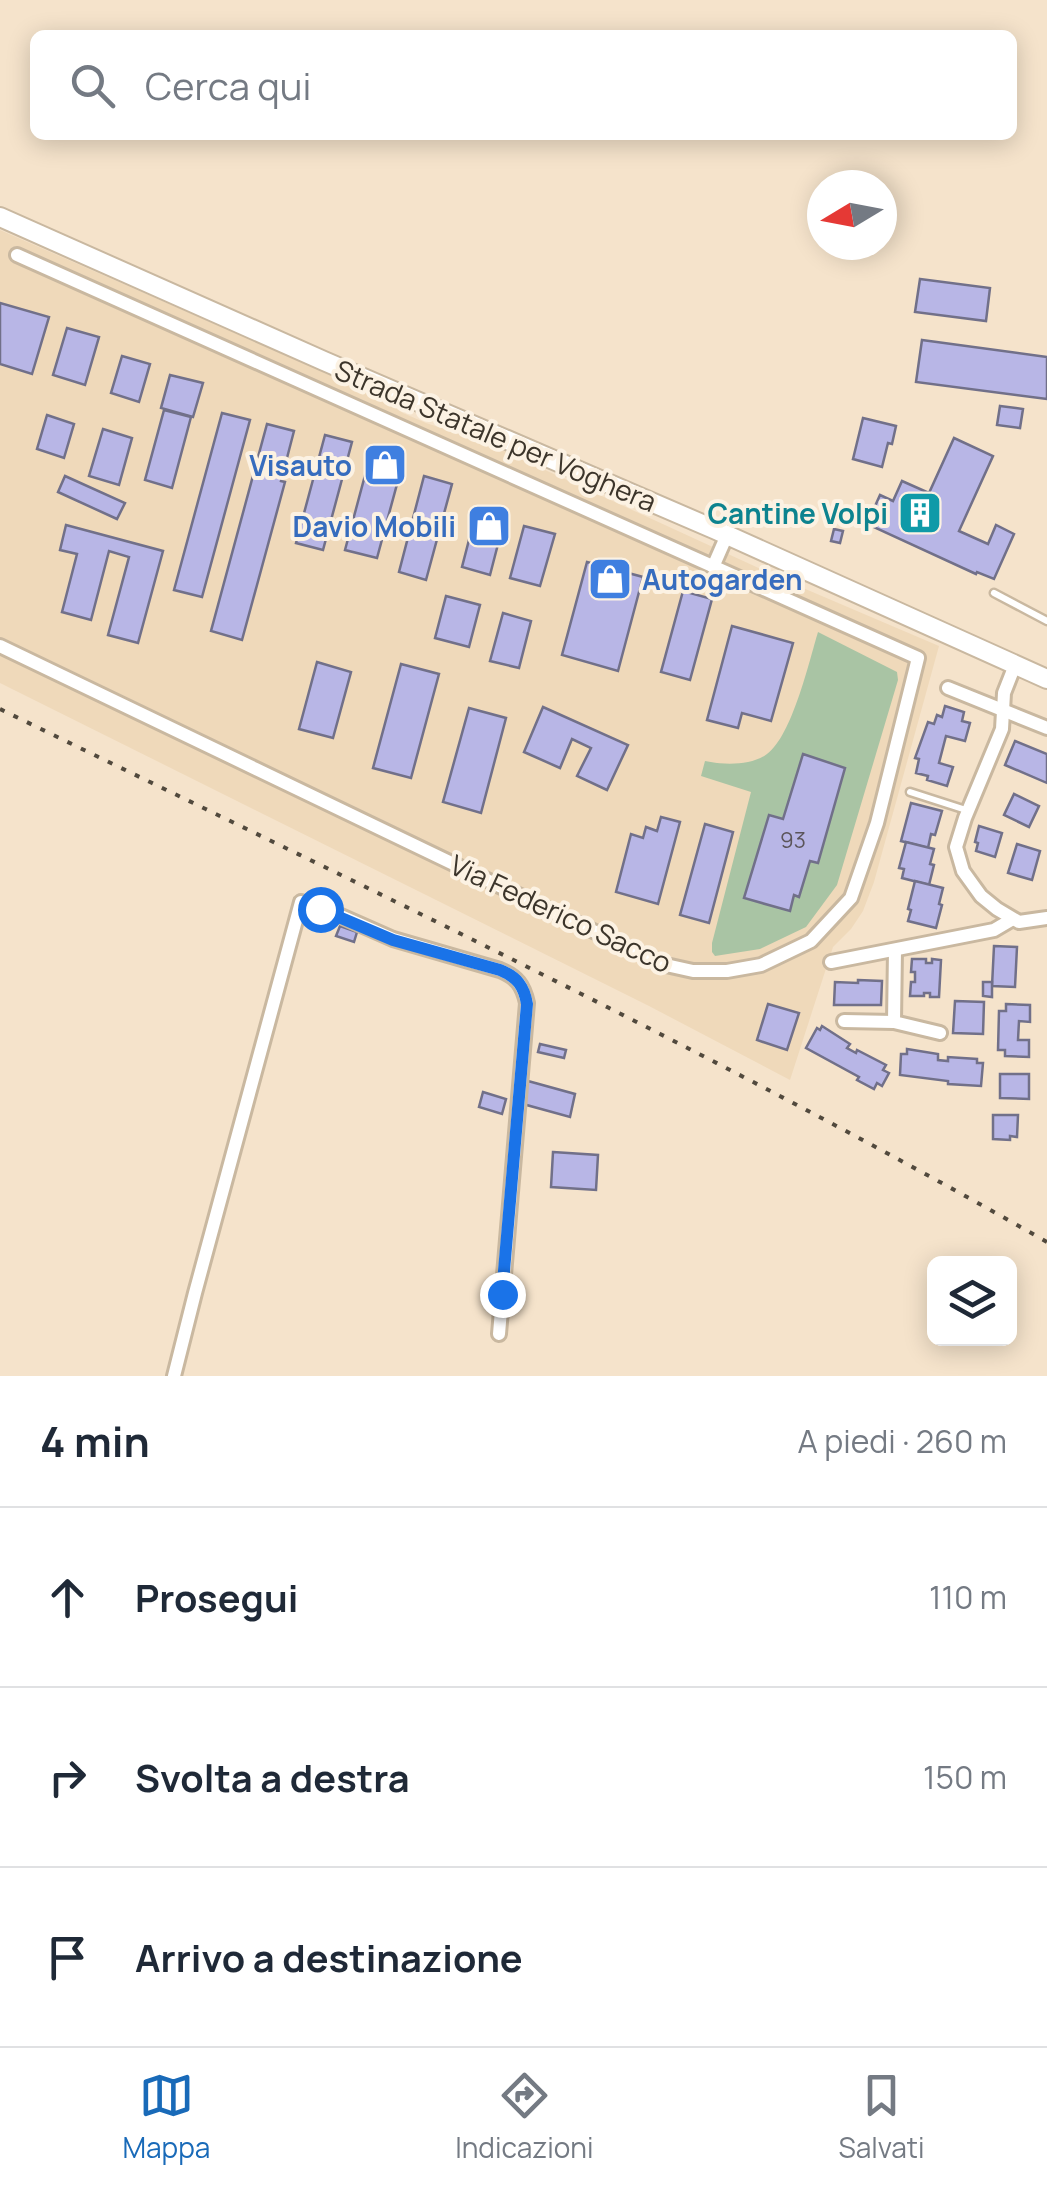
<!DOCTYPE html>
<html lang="it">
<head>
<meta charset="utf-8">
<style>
  :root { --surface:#fff; --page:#f6f6f7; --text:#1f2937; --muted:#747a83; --line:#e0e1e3; --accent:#196ab8 }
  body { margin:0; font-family:Manrope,sans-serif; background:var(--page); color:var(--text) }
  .controls { position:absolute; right:30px; bottom:30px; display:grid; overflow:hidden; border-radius:15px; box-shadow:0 5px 25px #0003 }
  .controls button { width:90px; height:90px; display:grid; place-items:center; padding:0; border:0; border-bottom:2px solid var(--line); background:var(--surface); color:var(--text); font:50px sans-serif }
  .compass { position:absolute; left:807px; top:170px; width:90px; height:90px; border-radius:50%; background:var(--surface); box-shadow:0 5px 25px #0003; rotate:260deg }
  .stop { position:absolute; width:30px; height:30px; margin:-22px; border:8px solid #1a73e8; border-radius:50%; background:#fff }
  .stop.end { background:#1a73e8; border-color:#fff; box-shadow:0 2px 10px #0008 }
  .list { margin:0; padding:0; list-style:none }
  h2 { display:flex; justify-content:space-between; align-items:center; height:130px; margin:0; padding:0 40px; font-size:42px }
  h2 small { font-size:32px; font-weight:400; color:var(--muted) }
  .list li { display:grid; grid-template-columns:65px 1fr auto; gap:30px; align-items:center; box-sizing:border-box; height:180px; padding:0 40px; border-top:2px solid var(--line) }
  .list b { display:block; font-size:38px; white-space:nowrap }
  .list em { font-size:32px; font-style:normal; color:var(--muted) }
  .icon { flex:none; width:55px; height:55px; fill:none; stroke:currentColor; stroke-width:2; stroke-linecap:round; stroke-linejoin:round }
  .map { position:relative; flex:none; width:1047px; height:1376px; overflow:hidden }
  .search { position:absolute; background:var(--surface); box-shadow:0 5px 25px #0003; left:30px; right:30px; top:30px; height:110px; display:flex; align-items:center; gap:25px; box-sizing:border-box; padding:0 35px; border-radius:15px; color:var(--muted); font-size:38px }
  .sheet { height:670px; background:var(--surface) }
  nav { display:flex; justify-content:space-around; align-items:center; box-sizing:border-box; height:140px; border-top:2px solid var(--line); background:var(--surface); font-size:28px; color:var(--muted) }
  nav a { display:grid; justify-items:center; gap:5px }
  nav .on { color:var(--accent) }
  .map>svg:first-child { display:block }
  .built { fill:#efd9ba }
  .green { fill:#a9c4a4 }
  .building { fill:#b8b6e6; stroke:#717089; stroke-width:2.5 }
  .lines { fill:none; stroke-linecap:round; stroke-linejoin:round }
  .service-casing { stroke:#c9b8a0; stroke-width:11 }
  .minor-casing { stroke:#c9b8a0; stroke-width:18 }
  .secondary-casing { stroke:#c9b8a0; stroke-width:22 }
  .service { stroke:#fff; stroke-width:6 }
  .minor { stroke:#fff; stroke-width:12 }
  .secondary { stroke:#fff; stroke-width:18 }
  .rail { stroke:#51493d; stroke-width:4; stroke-dasharray:5 10; stroke-linecap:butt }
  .route { stroke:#1a73e8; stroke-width:12 }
  .labels { text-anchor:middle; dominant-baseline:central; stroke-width:8; stroke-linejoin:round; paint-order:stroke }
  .number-label { font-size:22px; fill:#5b555a }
  .street-label { font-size:28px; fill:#3c352b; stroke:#fcf2e3 }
  .shop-label { font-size:28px; font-weight:bold; fill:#366cbe; stroke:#fcf2e3; text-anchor:end }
  .culture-label { font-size:28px; font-weight:bold; fill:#0d838f; stroke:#fcf2e3; text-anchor:end }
</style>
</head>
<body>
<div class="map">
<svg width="1047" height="1376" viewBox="0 0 1047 1376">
  <rect width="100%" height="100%" fill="#f5e3cb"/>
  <path class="built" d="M0,230L368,391L403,413L426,423L482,441L789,582L939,646L874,882L863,911L851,929L833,947L790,1080L649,1006L0,683Z"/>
  <path class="green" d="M818,632L897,672L898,680L837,885L806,927L760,949L715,956L712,952V943L751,792L701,776L705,761C723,765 751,766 767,754C792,736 809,662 818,632Z"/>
  <g class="building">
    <path d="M920,279L990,288L986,321L915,312Z"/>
    <path d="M0,303L49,317L32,374L0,364Z"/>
    <path d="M67,328L99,337L85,385L53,375Z"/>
    <path d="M922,340L1047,357V399L916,382Z"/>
    <path d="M122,356L150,364L139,402L111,393Z"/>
    <path d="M170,375L203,383L193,417L161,408Z"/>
    <path d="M1000,406L1023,409L1020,428L997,425Z"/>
    <path d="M164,410L191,417L172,488L145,480Z"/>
    <path d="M222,413L250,420L202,597L174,590Z"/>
    <path d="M47,415L74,424L64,458L37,449Z"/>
    <path d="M863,418L896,426L892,444L888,443L882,467L853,459Z"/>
    <path d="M267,424L294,431L281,481L285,482L242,640L211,631Z"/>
    <path d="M103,429L132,438L119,485L89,476Z"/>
    <path d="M325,435L352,442L323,550L296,543Z"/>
    <path d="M954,438L993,456L959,531L988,544L996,525L1014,534L994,579L977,572L976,574L867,524L880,495L893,501L902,481L929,493Z"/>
    <path d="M371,453L403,462L377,558L345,550Z"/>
    <path d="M65,476L125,503L117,519L58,492Z"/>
    <path d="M424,476L452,484L426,580L399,572Z"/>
    <path d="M477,509L505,517L490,575L462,567Z"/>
    <path d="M66,525L163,551L138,643L108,635L129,557L109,551L91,620L62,612L77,554L60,550Z"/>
    <path d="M524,526L555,534L540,586L510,578Z"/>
    <path d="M834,529L843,531L840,543L831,541Z"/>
    <path d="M587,562L643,577L618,671L562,655Z"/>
    <path d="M683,591L712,599L690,680L661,672Z"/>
    <path d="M446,596L480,605L469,647L435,638Z"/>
    <path d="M503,613L531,621L519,668L490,661Z"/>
    <path d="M732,626L793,643L771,721L742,713L738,728L707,720Z"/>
    <path d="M317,662L351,672L333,738L299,729Z"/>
    <path d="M401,664L439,674L411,778L373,768Z"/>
    <path d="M945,706L964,712L962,721L970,723L965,741L946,736L939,763L953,767L947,786L927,780L928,776L916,773L919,759L915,758L928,722L934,724L937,715L942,717Z"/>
    <path d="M543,707L628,745L607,790L577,776L591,748L572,739L560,768L524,752Z"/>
    <path d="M469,708L506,718L481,813L443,802Z"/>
    <path d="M1015,741L1047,754V783L1005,765Z"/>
    <path d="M803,754L845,768L818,863L810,861L799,897L794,895L790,911L744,898L769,815L783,819Z"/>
    <path d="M1014,794L1039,806L1029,827L1004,815Z"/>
    <path d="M911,803L942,811L935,835L931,834L928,848L901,841Z"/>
    <path d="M661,817L680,822L658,904L616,892L631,834L643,838L646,827L657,831Z"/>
    <path d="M705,824L733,832L709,923L680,915Z"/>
    <path d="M979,826L1002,833L995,857L976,851L978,843L975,842Z"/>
    <path d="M906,842L934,849L930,864L934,865L929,885L902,878L904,869L899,868Z"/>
    <path d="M1017,844L1040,851L1032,880L1008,873Z"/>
    <path d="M915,881L943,888L939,904L942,905L936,928L908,921L911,910L908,909Z"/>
    <path d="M340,926L357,932L354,942L336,936Z"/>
    <path d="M994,946L1017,947L1015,987L992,986Z"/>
    <path d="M912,959H926V963H932V959L941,960L939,997H930V993H924V996H910L911,982H915V972H911Z"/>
    <path d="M858,980L882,981L881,1005H834L835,982L858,983Z"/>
    <path d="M983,982H992V997L983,996Z"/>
    <path d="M955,1001L984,1002L983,1034L953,1033Z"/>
    <path d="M768,1004L799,1013L787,1050L757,1040Z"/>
    <path d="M1006,1004L1030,1005V1022L1019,1021L1018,1040H1029V1057L1005,1056V1050H998L999,1011H1006Z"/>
    <path d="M822,1026L850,1044L847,1048L856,1053L857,1050L886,1065L883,1070L889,1073L882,1086L877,1083L874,1089L857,1080L859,1077L806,1048L817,1028L820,1030Z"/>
    <path d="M540,1044L566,1050L564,1058L538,1052Z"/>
    <path d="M907,1049L938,1054V1060L948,1061V1057L977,1059V1063H983L981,1086L948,1084V1081L900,1075L901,1054H907Z"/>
    <path d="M1000,1074H1029V1099L1000,1098Z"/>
    <path d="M528,1081L575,1094L570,1117L523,1104Z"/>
    <path d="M483,1092L506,1099L502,1114L479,1107Z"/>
    <path d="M993,1115H1018L1017,1137L1010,1136V1140L993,1139Z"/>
    <path d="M553,1152L598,1155L596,1190L551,1187Z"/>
  </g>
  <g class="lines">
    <defs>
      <g id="service">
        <path d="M994,593L1047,621"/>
        <path d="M910,792L966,810"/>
      </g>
      <g id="minor">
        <path d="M713,567L727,535"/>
        <path d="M0,646L641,954L666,965L693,971H727L761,965L811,941L851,898L877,823L918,658L17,255"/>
        <path d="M1015,665L1004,693L1002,729L965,818L956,847L963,871L981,896L997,909L1019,922L1047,918"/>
        <path d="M948,688L1047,728"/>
        <path d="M895,950L894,1022L940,1033"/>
        <path d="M831,962L994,930L1011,920"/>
        <path d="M844,1021L894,1022"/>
        <path d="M174,1376L195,1293L301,902L334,913L393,939L500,970C517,977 523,985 527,1003L499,1334"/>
      </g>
      <path id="secondary" d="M0,217L324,361L716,530L1047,679"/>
    </defs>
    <use href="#service" class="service-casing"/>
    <use href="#minor" class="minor-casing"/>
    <use href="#secondary" class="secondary-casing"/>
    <use href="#service" class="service"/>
    <use href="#minor" class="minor"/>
    <use href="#secondary" class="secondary"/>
    <path class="rail" d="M0,709C352,881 707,1048 1047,1242"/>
  </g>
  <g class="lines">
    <path class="route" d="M320,909L393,940L500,970C517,977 524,986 527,1004L502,1294"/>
  </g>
  <defs>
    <symbol id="shop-square" viewBox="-11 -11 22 22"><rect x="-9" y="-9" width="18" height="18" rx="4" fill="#3f7fe0" stroke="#fcf2e3"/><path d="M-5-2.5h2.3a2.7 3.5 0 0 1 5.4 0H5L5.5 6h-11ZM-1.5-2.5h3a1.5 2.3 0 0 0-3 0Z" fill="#fff"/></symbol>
    <symbol id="building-square" viewBox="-11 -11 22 22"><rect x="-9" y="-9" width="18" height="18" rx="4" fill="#0f9aa8" stroke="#fcf2e3"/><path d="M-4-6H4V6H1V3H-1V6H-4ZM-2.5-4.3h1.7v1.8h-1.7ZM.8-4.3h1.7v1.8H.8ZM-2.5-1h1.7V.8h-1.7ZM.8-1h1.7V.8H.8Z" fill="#fff"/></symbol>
  </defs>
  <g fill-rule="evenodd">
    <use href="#shop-square" x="360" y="440" width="50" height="50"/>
    <use href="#building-square" x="895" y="488" width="50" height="50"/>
    <use href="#shop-square" x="464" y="501" width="50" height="50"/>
    <use href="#shop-square" x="585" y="554" width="50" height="50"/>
  </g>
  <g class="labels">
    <g class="number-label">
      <text x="793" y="840">93</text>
    </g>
    <g class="street-label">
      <text transform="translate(496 435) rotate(23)">Strada Statale per Voghera</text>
      <text transform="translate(561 913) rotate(25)">Via Federico Sacco</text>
    </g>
    <g class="shop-label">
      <text x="352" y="465">Visauto</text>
      <text x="456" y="526">Davio Mobili</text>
      <text x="642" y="579" text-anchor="start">Autogarden</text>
    </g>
    <g class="culture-label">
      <text x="888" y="513">Cantine Volpi</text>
    </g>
  </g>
</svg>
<div class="controls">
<button><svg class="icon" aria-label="layers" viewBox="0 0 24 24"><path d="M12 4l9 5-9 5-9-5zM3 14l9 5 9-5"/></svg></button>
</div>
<svg class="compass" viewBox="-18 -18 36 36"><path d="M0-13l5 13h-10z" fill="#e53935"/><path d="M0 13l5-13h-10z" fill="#747a83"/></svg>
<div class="stop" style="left:320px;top:909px"></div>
<div class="stop end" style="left:502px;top:1294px"></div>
<div class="search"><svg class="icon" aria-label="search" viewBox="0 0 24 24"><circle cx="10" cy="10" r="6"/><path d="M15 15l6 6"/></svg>Cerca qui</div>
</div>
<section class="sheet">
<h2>4 min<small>A piedi · 260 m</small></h2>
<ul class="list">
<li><svg class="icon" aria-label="ahead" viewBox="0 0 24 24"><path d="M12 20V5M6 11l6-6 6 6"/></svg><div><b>Prosegui</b></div><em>110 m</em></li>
<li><svg class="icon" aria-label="right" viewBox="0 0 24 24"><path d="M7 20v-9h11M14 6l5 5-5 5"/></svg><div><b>Svolta a destra</b></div><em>150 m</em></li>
<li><svg class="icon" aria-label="arrive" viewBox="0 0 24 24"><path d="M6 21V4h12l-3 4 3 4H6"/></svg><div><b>Arrivo a destinazione</b></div></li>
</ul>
</section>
<nav>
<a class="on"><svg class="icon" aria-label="map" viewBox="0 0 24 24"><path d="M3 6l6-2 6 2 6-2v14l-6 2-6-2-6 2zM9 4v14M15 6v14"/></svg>Mappa</a>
<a><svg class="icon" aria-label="directions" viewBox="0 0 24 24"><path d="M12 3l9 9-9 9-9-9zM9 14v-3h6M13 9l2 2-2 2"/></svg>Indicazioni</a>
<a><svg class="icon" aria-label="saved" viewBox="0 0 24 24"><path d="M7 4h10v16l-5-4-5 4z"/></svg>Salvati</a>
</nav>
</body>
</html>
